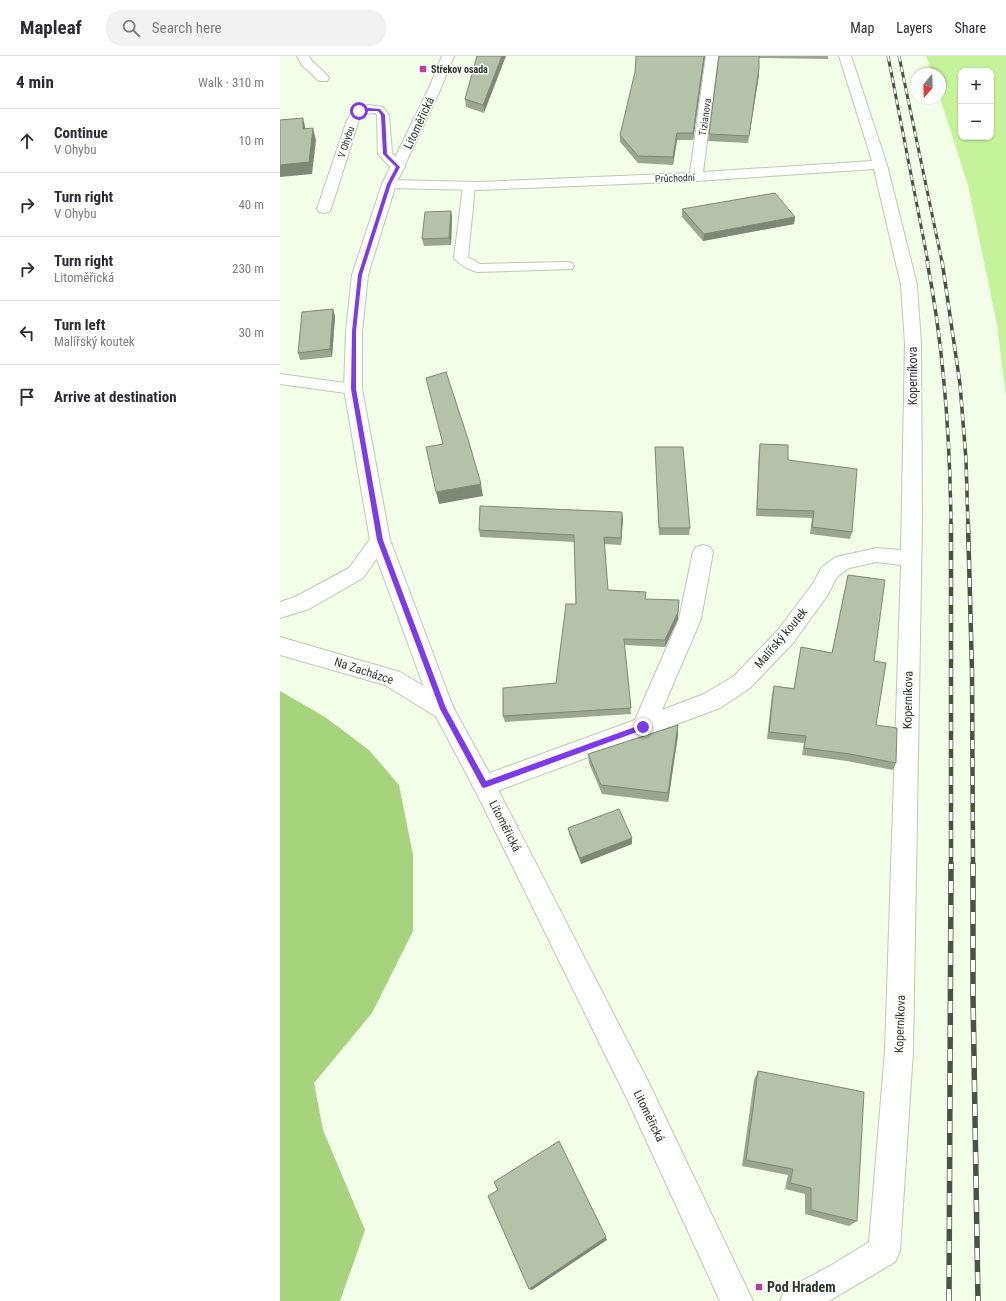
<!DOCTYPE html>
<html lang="en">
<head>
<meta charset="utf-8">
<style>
  :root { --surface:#fff; --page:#f2f2f3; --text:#2b2b33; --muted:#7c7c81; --line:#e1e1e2 }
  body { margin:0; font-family:"Roboto Condensed",sans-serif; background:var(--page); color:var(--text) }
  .controls { position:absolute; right:12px; top:12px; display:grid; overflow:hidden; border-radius:8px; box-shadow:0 1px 3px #0004 }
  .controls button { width:36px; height:36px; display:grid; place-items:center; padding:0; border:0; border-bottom:1px solid var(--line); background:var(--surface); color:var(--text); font:20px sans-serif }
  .compass { position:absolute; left:630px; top:12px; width:36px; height:36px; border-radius:50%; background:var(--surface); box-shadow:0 1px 3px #0004; rotate:199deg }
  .stop { position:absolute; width:12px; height:12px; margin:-9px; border:3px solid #7c3aed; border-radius:50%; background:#fff }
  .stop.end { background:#7c3aed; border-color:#fff; box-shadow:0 1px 4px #0008 }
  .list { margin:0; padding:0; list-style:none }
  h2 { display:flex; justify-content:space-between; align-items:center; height:52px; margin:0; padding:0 16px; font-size:17px }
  h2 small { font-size:13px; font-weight:400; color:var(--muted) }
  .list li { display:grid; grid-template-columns:26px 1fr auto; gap:12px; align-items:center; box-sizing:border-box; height:64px; padding:0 16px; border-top:1px solid var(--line) }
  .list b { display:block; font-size:15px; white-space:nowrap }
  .list p { margin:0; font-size:13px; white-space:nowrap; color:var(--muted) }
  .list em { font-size:13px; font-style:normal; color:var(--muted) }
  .icon { flex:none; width:22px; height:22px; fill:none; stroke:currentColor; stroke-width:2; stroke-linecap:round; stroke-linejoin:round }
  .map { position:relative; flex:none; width:726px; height:1245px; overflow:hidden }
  header { display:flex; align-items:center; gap:24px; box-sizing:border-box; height:56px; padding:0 20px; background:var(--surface); border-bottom:1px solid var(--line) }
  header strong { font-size:19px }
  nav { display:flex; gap:22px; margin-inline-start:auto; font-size:14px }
  .search { width:280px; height:36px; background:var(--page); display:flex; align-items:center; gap:10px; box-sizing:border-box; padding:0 14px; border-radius:16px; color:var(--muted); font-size:15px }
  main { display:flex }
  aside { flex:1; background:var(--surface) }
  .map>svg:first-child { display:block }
  .forest { fill:#a6d37c }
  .water { fill:#c5f39a; fill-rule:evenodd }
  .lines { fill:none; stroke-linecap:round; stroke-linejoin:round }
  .service-casing { stroke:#bccab0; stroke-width:2 }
  .minor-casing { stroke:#bccab0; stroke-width:2 }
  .secondary-casing { stroke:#bccab0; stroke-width:2 }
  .service { fill:#fff; fill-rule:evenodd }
  .minor { fill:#fff; fill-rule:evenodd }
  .secondary { fill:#fff; fill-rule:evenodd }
  .rail-far3-casing { stroke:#4a5145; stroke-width:3 }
  .rail-far2-casing { stroke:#4a5145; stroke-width:3.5 }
  .rail-far1-casing { stroke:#4a5145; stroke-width:4.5 }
  .rail-casing { stroke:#4a5145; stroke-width:5.5 }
  .rail-far3 { stroke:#fff; stroke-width:2; stroke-dasharray:5.5; stroke-linecap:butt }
  .rail-far2 { stroke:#fff; stroke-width:2.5; stroke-dasharray:7; stroke-linecap:butt }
  .rail-far1 { stroke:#fff; stroke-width:3; stroke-dasharray:9; stroke-linecap:butt }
  .rail { stroke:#fff; stroke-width:4; stroke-dasharray:12; stroke-linecap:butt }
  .wall { fill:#9aa790 }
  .shaded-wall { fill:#7d8876 }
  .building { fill:#b3c2a8; stroke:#7d8876 }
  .route { fill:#7c3aed }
  .poi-dot { fill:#b74095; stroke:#fff; stroke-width:1.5 }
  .labels { text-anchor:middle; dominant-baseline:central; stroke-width:3; stroke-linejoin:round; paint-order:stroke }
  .far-poi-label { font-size:10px; font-weight:bold; fill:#2f352a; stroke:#fff; text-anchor:start }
  .far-street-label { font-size:10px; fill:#2f352a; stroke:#fff }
  .street-label { font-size:12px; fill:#2f352a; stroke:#fff }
  .near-poi-label { font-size:14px; font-weight:bold; fill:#2f352a; stroke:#fff; text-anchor:start }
</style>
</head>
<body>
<header>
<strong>Mapleaf</strong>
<div class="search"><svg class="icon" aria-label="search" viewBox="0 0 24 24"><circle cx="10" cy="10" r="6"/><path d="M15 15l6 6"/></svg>Search here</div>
<nav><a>Map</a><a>Layers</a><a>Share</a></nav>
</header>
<main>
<aside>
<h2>4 min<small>Walk · 310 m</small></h2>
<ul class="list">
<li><svg class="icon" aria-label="ahead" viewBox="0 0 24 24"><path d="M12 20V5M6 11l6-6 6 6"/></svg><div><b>Continue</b><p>V Ohybu</p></div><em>10 m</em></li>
<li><svg class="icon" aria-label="right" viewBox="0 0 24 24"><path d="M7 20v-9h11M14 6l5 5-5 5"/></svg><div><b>Turn right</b><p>V Ohybu</p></div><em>40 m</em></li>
<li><svg class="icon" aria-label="right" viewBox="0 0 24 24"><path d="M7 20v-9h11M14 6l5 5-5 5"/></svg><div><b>Turn right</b><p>Litoměřická</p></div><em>230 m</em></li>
<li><svg class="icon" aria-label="left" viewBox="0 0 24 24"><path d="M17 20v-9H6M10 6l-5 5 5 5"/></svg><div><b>Turn left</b><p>Malířský koutek</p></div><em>30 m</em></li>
<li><svg class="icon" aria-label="arrive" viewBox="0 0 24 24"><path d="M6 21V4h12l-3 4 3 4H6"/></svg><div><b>Arrive at destination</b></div></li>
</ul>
</aside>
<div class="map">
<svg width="726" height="1245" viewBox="0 0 726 1245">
  <rect width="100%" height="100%" fill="#f2fee8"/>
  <path class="forest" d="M0,635L45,661L89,694L119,729L133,799V875L92,957L34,1027L43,1074L85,1174L60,1245H0Z"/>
  <path class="water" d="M646,0H726V341L717,268L688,129L660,42V18H652ZM681,15H711V81H681Z"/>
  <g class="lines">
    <defs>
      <g id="service">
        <path d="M189,126L193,127L195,130L188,201L200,208L287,206L292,207L294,210L292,213L197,216C189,214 179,208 174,202L183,130L185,127Z"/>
        <path d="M0,318L73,328L78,330L80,333L78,336L73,338L0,328Z"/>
      </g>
      <g id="minor">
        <path d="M17,0H29L31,4L47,19L49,22L47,25H39L22,9Z"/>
        <path d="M426,0H438L423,116L592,105L559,0H571L607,109L637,229L641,288L642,465L633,995L620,1195L615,1206L549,1245H500L505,1234L550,1210L589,1186L605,995L621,509L597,506L569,512L557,521L547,540L513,587L470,632L440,652L204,740L196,736L192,729L196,722L355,664L399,563L413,496L416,491L423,489L430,491L433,496L421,563L382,654L424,638L454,620L497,575L532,529L542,511L556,501L597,492L621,494L625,288L621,229L594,113L416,125L199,134L109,132L104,131L102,128L104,125L109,124L199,126L410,117Z"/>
        <path d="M89,49L103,51L109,59L112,97L125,111L123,114H113L98,98L97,59L95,57L83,58L79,64L51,153L49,156L44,157L39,156L37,153L67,64L75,52Z"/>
        <path d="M100,477L107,479L110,484L83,522L29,553L0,562V546L15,541L69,512L93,479Z"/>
        <path d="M0,581L120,616L171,646L174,653L171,660L163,662L155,660L105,629L0,599Z"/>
      </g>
      <path id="secondary" d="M162,0H174L160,34L116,128L88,219L82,275V333L110,484L173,651L212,722L369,1027L473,1245H440L349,1047L196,736L152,653L90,484L64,333L66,275L72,219L102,128L148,34Z"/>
    </defs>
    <use href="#service" class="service-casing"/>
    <use href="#minor" class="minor-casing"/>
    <use href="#secondary" class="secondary-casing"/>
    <use href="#service" class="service"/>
    <use href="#minor" class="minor"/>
    <use href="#secondary" class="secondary"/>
    <defs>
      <g id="rail-far3">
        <path d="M608,0L648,206"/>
        <path d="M619,0L662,206"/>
      </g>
      <g id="rail-far2">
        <path d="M647,205C664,292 670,381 671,469"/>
        <path d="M662,205L680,328L686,404L688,469"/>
      </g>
      <g id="rail-far1">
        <path d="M671,468V809"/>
        <path d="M688,468L692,615L693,809"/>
      </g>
      <g id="rail">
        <path d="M693,808V939L698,1245"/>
        <path d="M669,1245L671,808"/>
      </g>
    </defs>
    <use href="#rail-far3" class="rail-far3-casing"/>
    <use href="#rail-far2" class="rail-far2-casing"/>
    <use href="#rail-far1" class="rail-far1-casing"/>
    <use href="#rail" class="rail-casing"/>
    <use href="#rail-far3" class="rail-far3"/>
    <use href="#rail-far2" class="rail-far2"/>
    <use href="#rail-far1" class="rail-far1"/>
    <use href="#rail" class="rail"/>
  </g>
  <g class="wall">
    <path d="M197,0L204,57L186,51L185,43Z"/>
    <path d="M425,0L413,84H397L393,109L358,107L340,86V79Z"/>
    <path d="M439,0H548V3L479,2V19L468,87L428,85Z"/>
    <path d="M402,153L515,161L514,168L423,185L402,161Z"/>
    <path d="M171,155L172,162L171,189L144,190L142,183Z"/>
    <path d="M55,260L52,301L20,304L18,297Z"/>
    <path d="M480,388L508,404L572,476L570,483L530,478L532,462L476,460L479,395Z"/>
    <path d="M375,391L410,472L409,479H379Z"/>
    <path d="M343,463L341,489L324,488L328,534L366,543L398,563L385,591L344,589L351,658L225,666L223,660L276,627L296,548L295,486L200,481L199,474Z"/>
    <path d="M568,519L594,605L596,669L616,707L613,714L567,705L522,699L524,687L487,683L492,638L494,630L514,632L521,591L552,597Z"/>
    <path d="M398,669V679L388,746L322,738L309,707L308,698Z"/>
    <path d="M288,772L352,788L301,808L289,778Z"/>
    <path d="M478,1015L577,1165L569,1170L525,1158V1138L505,1133L508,1119L462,1110L474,1024Z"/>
  </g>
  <g class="shaded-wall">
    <path d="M222,0H226L204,57L203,49Z"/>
    <path d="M424,0H425L413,84V77Z"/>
    <path d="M479,12V19L468,87L469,80Z"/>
    <path d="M23,62L26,74L23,73Z"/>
    <path d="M33,72L36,84L32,118L0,121V109Z"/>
    <path d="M397,77V84L393,109V101Z"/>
    <path d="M171,155L172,162L171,189L169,182Z"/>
    <path d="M515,161L514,168L423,185L424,178Z"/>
    <path d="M53,253L55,260L52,301L50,293Z"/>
    <path d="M201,428L203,440L159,448L156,436Z"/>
    <path d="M342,456L343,463L341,489V482Z"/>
    <path d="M399,544L398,563L385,591V584Z"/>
    <path d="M398,669V679L388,746V737Z"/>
    <path d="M352,782V788L301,808L300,802Z"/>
    <path d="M326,1181L327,1184L252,1234L249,1233Z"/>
  </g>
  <g class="building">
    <path d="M197,0H222L203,49L185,43Z"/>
    <path d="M356,0H424L413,77H397L393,101L358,100L340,79L355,16Z"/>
    <path d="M439,0H479V12L469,80L429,78Z"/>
    <path d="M23,62V73L33,72L29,106L0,109V64Z"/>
    <path d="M495,137L515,161L424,178L402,153Z"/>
    <path d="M171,155L169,182L142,183L145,156Z"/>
    <path d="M53,253L50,293L18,297L22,256Z"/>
    <path d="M166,316L188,383L201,428L156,436L146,391L163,388L146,322Z"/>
    <path d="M480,388L508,389V404L577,413L572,476L532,471L534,455L477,453Z"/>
    <path d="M375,391H403L410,472H379Z"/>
    <path d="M200,450L342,456L341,482L324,481L328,534L366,536L365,543L399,544L398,556L385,584L344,583L351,652L223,660V632L276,627L286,548H296L294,479L199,474Z"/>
    <path d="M568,519L605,524L594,605L606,607L596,669L617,672L616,707L570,698L524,692L526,680L489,676L494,630L514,633L521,591L552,597Z"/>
    <path d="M398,669L388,737L321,729L308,698Z"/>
    <path d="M339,753L352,782L300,802L288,772Z"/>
    <path d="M478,1015L584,1036L577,1165L531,1154V1132L510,1127L513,1113L466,1104Z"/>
    <path d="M279,1085L326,1181L249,1233L208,1140L218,1134L214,1126Z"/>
  </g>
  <path class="route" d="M89,52L100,53L105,59L107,98L120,111L111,128L82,219L76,275V333L103,484L166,652L206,725L363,668L366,671L365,673L204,732L202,731L160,653L97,484L71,333L72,275L78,219L107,128L116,111L103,98L101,59L98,55H77Z"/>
  <g class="poi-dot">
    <rect x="139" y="9" width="8" height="8" rx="2"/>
    <rect x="475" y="1227" width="8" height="8" rx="2"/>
  </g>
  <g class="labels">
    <g class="far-poi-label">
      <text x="151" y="13">Střekov osada</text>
    </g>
    <g class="far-street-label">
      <text transform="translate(425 61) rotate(-82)">Tizianova</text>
      <text transform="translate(66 86) rotate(-72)">V Ohybu</text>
      <text transform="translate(395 122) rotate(-2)">Průchodní</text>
    </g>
    <g class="street-label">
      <text transform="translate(139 67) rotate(-65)">Litoměřická</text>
      <text transform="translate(633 320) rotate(-90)">Koperníkova</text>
      <text transform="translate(501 582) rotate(-50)">Malířský koutek</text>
      <text transform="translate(84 615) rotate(18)">Na Zacházce</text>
      <text transform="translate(628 644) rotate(-89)">Koperníkova</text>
      <text transform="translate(225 770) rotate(63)">Litoměřická</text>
      <text transform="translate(620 968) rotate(-88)">Koperníkova</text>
      <text transform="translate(369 1060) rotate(64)">Litoměřická</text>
    </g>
    <g class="near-poi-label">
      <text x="487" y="1231">Pod Hradem</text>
    </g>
  </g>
</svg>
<div class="controls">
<button>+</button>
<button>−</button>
</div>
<svg class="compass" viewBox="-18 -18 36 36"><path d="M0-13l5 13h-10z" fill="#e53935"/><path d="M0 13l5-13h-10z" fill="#7c7c81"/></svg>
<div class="stop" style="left:79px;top:55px"></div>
<div class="stop end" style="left:363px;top:671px"></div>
</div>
</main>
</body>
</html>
